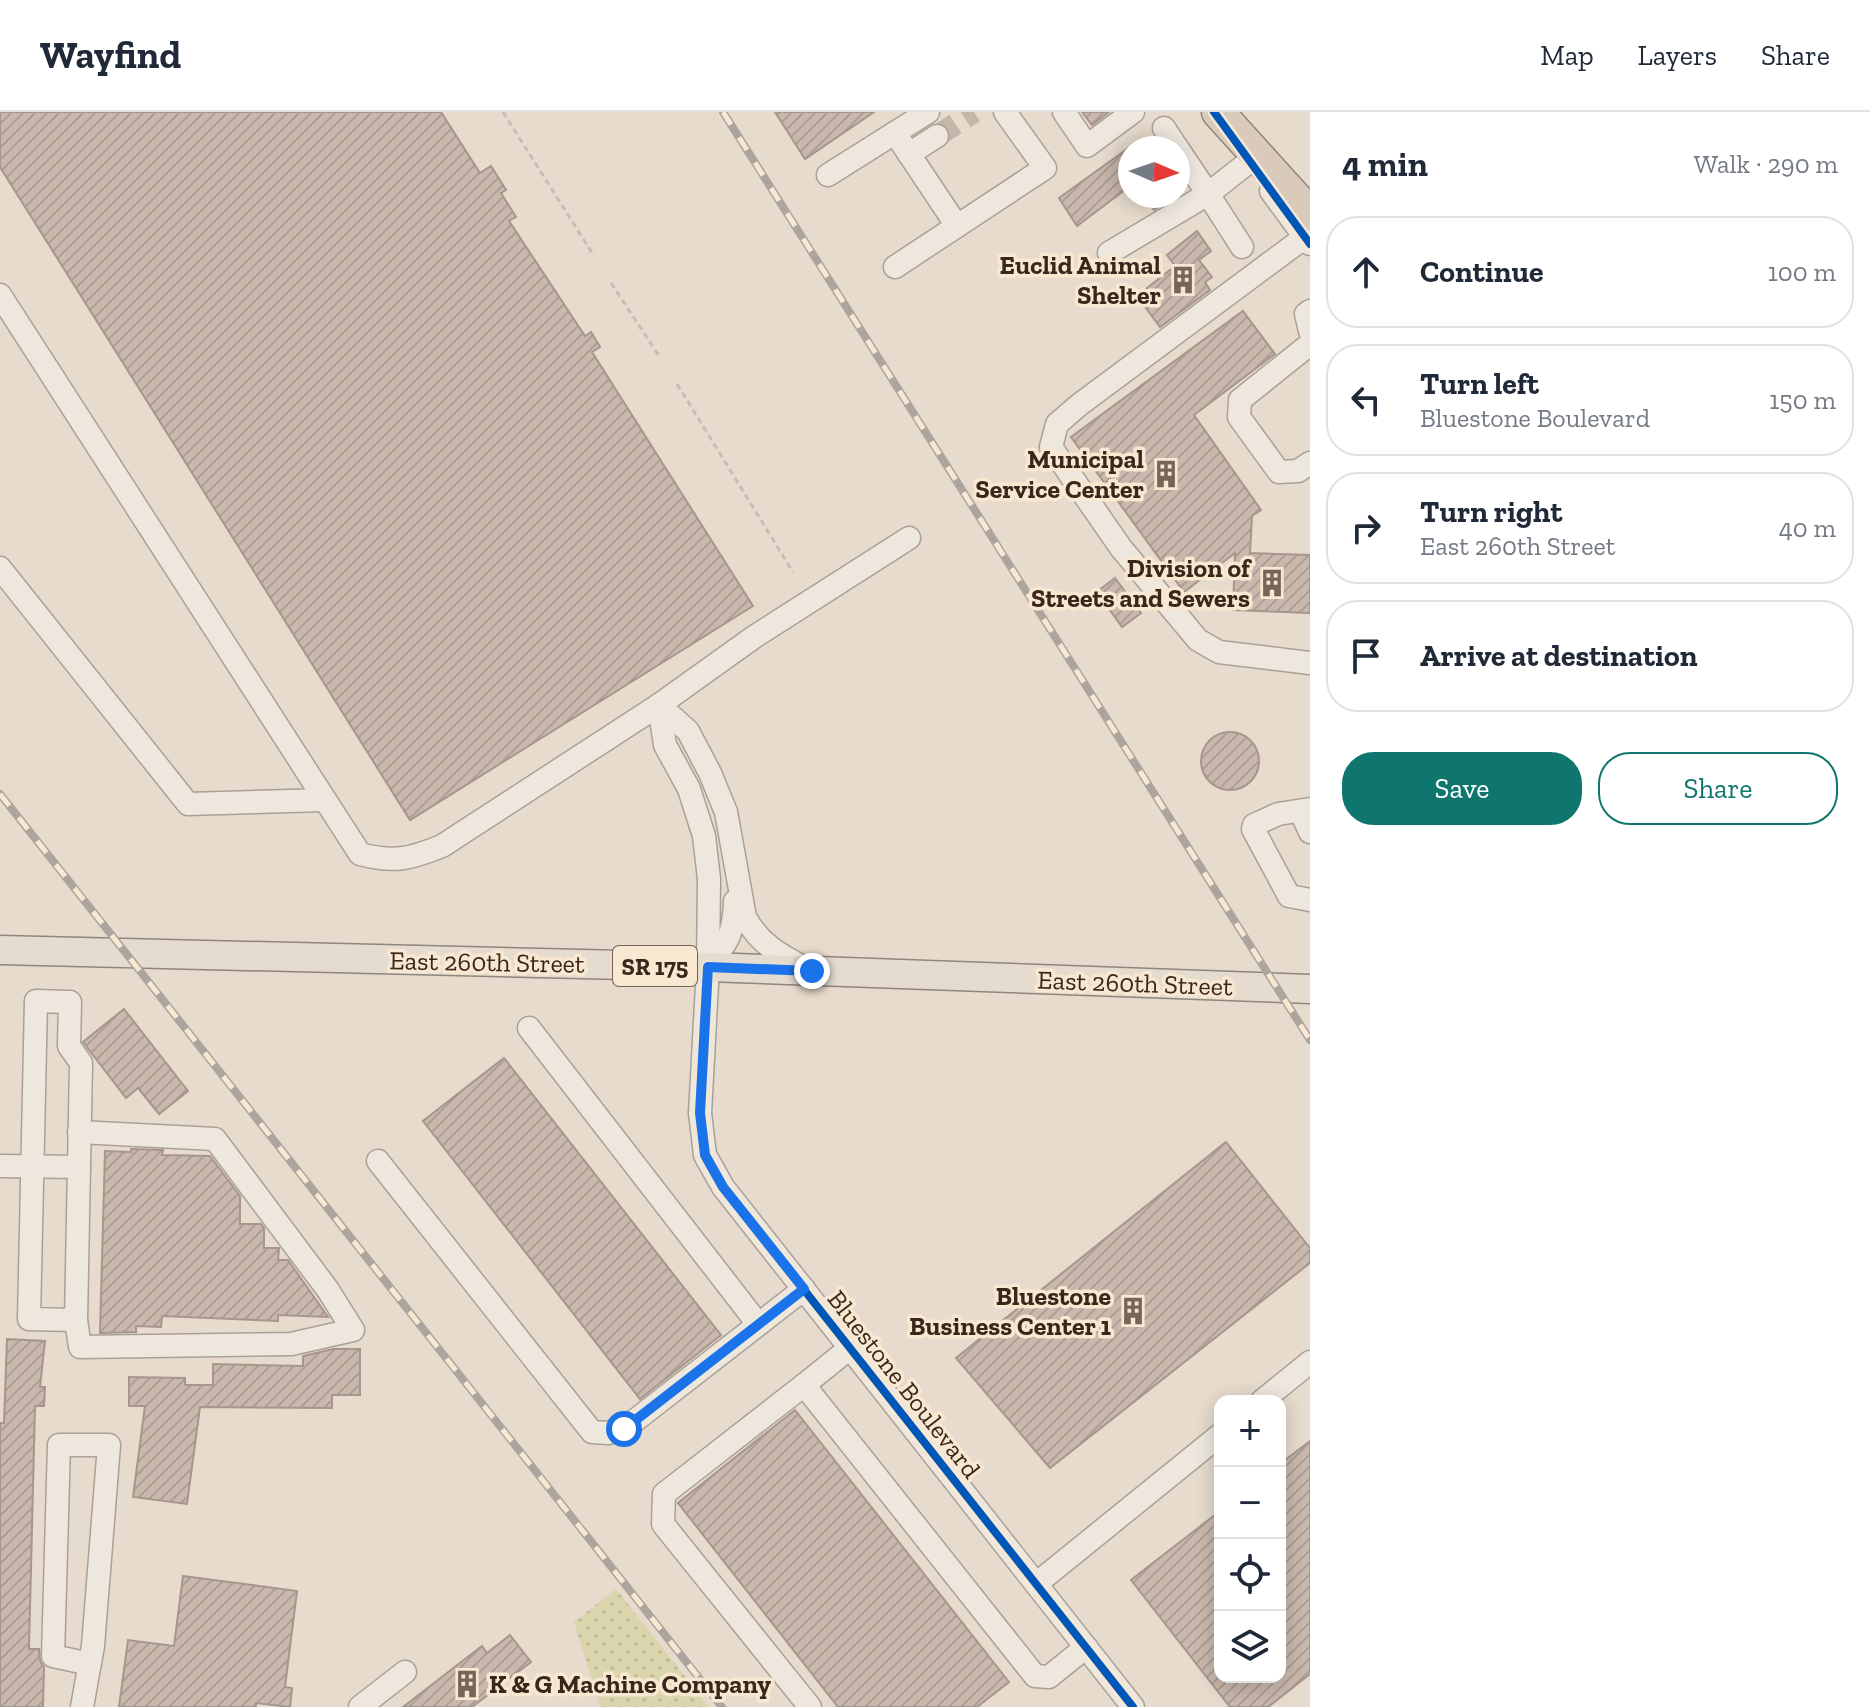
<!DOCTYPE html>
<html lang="en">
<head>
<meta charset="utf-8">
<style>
  :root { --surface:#fff; --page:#f6f6f7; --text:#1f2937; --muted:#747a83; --line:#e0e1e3; --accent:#0f766e }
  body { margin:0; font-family:"Zilla Slab",serif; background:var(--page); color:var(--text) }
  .controls { position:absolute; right:24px; bottom:24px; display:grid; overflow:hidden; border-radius:16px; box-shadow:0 4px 20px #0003 }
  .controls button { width:72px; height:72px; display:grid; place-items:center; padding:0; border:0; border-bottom:2px solid var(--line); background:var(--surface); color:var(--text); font:40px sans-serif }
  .compass { position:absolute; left:1118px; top:24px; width:72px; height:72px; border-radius:50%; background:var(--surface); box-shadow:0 4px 20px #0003; rotate:92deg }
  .stop { position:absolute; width:24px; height:24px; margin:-18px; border:6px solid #1a73e8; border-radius:50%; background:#fff }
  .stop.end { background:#1a73e8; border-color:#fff; box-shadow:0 2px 8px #0008 }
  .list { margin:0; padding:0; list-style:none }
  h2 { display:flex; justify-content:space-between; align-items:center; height:104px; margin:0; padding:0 32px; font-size:34px }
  h2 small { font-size:26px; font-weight:400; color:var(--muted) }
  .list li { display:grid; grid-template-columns:52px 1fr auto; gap:24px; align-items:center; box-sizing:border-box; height:112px; margin:0 16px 16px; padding:0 16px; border:2px solid var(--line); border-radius:32px }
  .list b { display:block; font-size:30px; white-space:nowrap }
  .list p { margin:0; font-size:26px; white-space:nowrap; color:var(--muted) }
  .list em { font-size:26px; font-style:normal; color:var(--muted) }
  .actions { display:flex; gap:16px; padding:24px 32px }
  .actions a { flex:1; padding:18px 0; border:2px solid var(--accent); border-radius:32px; text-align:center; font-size:28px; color:var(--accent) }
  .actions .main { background:var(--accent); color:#fff }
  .icon { flex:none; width:44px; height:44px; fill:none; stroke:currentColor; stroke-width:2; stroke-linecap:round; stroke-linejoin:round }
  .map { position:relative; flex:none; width:1310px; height:1595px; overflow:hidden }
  header { display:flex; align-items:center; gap:48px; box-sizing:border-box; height:112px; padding:0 40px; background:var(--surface); border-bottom:2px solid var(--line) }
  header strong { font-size:38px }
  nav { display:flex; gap:44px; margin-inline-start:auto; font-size:28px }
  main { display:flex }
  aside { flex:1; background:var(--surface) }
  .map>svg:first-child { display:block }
  .grass { fill:url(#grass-dots) }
  .building { fill:url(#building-hatch); stroke:#a6968b; stroke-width:2 }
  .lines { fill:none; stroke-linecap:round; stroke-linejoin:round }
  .minor-tunnel { stroke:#c4b7a9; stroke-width:22; stroke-dasharray:22 11; stroke-linecap:butt }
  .minor-casing { stroke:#aba095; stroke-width:25 }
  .major-casing { stroke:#90867c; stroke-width:31 }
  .highway-casing { stroke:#90867c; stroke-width:35 }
  .path { stroke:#c6bdb5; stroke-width:3; stroke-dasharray:6 4; stroke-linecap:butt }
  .minor { stroke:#ede7de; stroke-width:22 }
  .major { stroke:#e5dccf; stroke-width:28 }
  .highway { stroke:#d9cabc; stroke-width:32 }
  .rail-casing { stroke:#aca59e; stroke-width:8 }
  .rail { stroke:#f8e8d1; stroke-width:5; stroke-dasharray:15; stroke-linecap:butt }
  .cycleway-casing { stroke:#f8e8d1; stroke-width:13 }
  .cycleway { stroke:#0057b8; stroke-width:8 }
  .route { stroke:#1a73e8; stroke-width:10 }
  .labels { text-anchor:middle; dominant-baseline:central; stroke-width:7; stroke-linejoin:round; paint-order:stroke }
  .shield { fill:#f8e8d1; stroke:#736152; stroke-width:2 }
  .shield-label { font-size:24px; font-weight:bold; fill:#3a271c }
  .poi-label { font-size:26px; font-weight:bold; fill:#3a271c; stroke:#f8e8d1; text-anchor:end }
  .street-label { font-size:26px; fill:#3a271c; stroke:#f8e8d1 }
</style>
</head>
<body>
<header>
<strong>Wayfind</strong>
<nav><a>Map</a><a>Layers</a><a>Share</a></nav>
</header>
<main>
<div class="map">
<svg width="1310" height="1595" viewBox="0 0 1310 1595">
  <defs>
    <pattern id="grass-dots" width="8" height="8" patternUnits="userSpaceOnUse" patternTransform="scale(2)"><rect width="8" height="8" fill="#dad5ad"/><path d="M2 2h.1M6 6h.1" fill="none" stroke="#bcb794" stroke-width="1.8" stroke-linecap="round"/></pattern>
    <pattern id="building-hatch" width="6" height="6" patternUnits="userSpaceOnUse" patternTransform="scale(2)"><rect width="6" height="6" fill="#cab8ad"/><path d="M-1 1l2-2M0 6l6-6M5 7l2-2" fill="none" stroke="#ae9e94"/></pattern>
  </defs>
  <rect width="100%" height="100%" fill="#e6dbcc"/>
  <path class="grass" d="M616,1477L709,1595H600L574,1510Z"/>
  <g class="building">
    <path d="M0,0H441L480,61L491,54L506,78L501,81L516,105L509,109L585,224L591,220L600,235L592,240L753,494L410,708L0,55Z"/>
    <path d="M775,0H874L805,47Z"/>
    <path d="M1082,0H1109L1092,13Z"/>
    <path d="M1130,35V74L1077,114L1059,86Z"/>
    <path d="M1145,84H1177L1154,98Z"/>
    <path d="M1197,119L1211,139L1199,148L1212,165L1205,170L1210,178L1160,215L1137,184L1175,154L1167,143Z"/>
    <path d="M1243,199L1275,242L1194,303L1261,398L1252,404L1250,441L1310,443V501L1233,498L1235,441L1184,480L1071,325Z"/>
    <path d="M1115,466L1141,501L1122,515L1097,480Z"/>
    <circle cx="1230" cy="649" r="29"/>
    <path d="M124,897L188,979L159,1002L138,976L126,986L83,930Z"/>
    <path d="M504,946L721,1223L640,1287L423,1009Z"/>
    <path d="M1226,1030L1310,1136V1151L1050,1356L956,1246Z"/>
    <path d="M131,1037L163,1038L162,1043L210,1044L240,1084V1112H261L264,1116V1136H279L278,1148H288L328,1205L278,1203V1209L162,1204L161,1215L136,1214V1220L100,1221L105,1039L131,1040Z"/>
    <path d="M7,1227L45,1229L40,1275H45L44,1294H35L29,1537H39L40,1549L44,1555L43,1595H0V1311H4Z"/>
    <path d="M333,1237H360V1283H332V1296L200,1295L187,1392L133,1385L145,1294H129V1265L185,1266V1273H213V1252L303,1254V1244Z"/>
    <path d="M795,1298L1009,1570L977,1595H838L678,1391Z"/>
    <path d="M1310,1329V1562L1268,1595H1230L1131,1468L1220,1399V1565H1280V1352Z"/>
    <path d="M183,1464L297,1479L285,1575L292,1576L290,1595L256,1591V1595H119L128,1528L174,1534Z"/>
    <path d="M510,1523L531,1550L472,1595H403L482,1534L487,1541Z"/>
  </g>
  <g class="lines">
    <path class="minor-tunnel" d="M937,24L974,0"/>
    <defs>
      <g id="minor">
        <path d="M1064,0L1087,34L1133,0"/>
        <path d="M1164,16L1177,36"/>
        <path d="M895,21L957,114"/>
        <path d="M1178,37L1208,82L1250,49"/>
        <path d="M909,42L937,24"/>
        <path d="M828,63L928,0"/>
        <path d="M1271,79L1310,132"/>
        <path d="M1305,125L1079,293L1057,312L1051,335L1121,436L1198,528L1219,540L1310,551"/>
        <path d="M1109,141L1208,82L1242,135"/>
        <path d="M895,155L1045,56L1005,0"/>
        <path d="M0,183L360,742C394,751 410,747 442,734L659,593L754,525L909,426"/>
        <path d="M1310,199L1306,202L1310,219"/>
        <path d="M1310,232L1240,288L1239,305L1279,360L1298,359L1310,351"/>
        <path d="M0,456L188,692L325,688"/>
        <path d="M659,593L665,633L689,677L704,724L709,767L708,855L700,1001L705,1043L723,1075L1133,1595"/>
        <path d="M659,593L688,619L710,661L726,700L745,805C759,832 781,844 807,857"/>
        <path d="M1310,697L1278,702L1254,713L1253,717L1289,784L1310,788"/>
        <path d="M1301,700L1310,720"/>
        <path d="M708,855C728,829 734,822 735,789"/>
        <path d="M36,889L70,890L69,934L81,951L76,1208L29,1207Z"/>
        <path d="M529,916L758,1212"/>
        <path d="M378,1049L592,1320L608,1321L624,1317L804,1177"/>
        <path d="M0,1054L79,1055"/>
        <path d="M76,1208L80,1235L291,1232L353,1218L328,1178L215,1027L79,1020"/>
        <path d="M850,1236L804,1273L1035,1564L1049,1565L1086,1535"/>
        <path d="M804,1273L664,1382L663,1412L810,1595"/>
        <path d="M1262,1289L1310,1250"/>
        <path d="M1036,1472L1220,1323"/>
        <path d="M82,1595L93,1534L109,1333H59L53,1544L90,1552"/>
        <path d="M360,1595L405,1560"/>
      </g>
      <path id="major" d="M0,838L708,855L1310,877"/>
      <path id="highway" d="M1218,0L1310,102"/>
    </defs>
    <use href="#minor" class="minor-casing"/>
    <use href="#major" class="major-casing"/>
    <use href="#highway" class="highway-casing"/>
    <g class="path">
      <path d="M503,0L594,144"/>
      <path d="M611,171L659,244"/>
      <path d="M677,272L793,460"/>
    </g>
    <use href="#minor" class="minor"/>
    <use href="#major" class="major"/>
    <use href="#highway" class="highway"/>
    <defs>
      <g id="rail">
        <path d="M723,0L1310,928"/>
        <path d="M0,682L722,1595"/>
      </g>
    </defs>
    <use href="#rail" class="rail-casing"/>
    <use href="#rail" class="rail"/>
    <defs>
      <g id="cycleway">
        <path d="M1214,0L1310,132"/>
        <path d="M708,855L700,1001L705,1043L723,1075L1133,1595"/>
      </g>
    </defs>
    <use href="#cycleway" class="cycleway-casing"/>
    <use href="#cycleway" class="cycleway"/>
  </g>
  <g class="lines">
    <path class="route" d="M624,1317L804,1177L723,1075L705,1043L700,1001L708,855L812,859"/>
  </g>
  <defs>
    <symbol id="building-bare" viewBox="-9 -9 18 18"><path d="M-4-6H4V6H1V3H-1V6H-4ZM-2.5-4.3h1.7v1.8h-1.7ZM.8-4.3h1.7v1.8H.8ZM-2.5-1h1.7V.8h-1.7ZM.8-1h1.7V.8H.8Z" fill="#76665a" stroke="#f8e8d1" stroke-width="2.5" paint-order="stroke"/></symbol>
  </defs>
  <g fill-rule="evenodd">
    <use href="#building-bare" x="1163" y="148" width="40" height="40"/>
    <use href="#building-bare" x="1146" y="342" width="40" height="40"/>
    <use href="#building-bare" x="1252" y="451" width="40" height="40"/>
    <use href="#building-bare" x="1113" y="1179" width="40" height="40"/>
    <use href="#building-bare" x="447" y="1552" width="40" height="40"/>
  </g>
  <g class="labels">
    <rect class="shield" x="613" y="834" width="84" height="40" rx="6"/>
    <g class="shield-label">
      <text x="655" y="854">SR 175</text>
    </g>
    <g class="poi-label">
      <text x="1161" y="153">Euclid Animal<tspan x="1161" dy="30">Shelter</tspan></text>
      <text x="1144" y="347">Municipal<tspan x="1144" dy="30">Service Center</tspan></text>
      <text x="1250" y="456">Division of<tspan x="1250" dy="30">Streets and Sewers</tspan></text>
      <text x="1111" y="1184">Bluestone<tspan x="1111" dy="30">Business Center 1</tspan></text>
      <text x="489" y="1572" text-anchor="start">K &amp; G Machine Company</text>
    </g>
    <g class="street-label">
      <text transform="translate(487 850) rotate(1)">East 260th Street</text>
      <text transform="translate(1135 871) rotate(2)">East 260th Street</text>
      <text transform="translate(904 1272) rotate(52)">Bluestone Boulevard</text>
    </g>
  </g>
</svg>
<div class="controls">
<button>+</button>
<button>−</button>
<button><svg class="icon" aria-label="locate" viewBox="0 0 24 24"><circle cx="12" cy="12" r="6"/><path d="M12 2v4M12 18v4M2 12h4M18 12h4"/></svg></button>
<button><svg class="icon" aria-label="layers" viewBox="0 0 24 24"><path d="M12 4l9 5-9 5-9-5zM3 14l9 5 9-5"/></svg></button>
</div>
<svg class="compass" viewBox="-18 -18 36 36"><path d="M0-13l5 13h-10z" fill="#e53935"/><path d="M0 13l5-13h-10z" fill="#747a83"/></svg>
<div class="stop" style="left:624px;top:1317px"></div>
<div class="stop end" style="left:812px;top:859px"></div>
</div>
<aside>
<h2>4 min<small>Walk · 290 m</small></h2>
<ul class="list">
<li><svg class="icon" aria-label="ahead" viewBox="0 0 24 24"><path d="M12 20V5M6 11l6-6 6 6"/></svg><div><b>Continue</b></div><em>100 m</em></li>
<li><svg class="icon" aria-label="left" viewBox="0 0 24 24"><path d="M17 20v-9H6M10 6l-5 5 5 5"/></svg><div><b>Turn left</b><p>Bluestone Boulevard</p></div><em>150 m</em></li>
<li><svg class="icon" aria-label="right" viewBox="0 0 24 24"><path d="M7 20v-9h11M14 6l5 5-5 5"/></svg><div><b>Turn right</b><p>East 260th Street</p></div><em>40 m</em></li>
<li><svg class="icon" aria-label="arrive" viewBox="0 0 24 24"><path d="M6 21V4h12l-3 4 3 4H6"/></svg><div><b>Arrive at destination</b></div></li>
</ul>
<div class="actions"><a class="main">Save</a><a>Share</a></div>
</aside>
</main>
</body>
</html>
